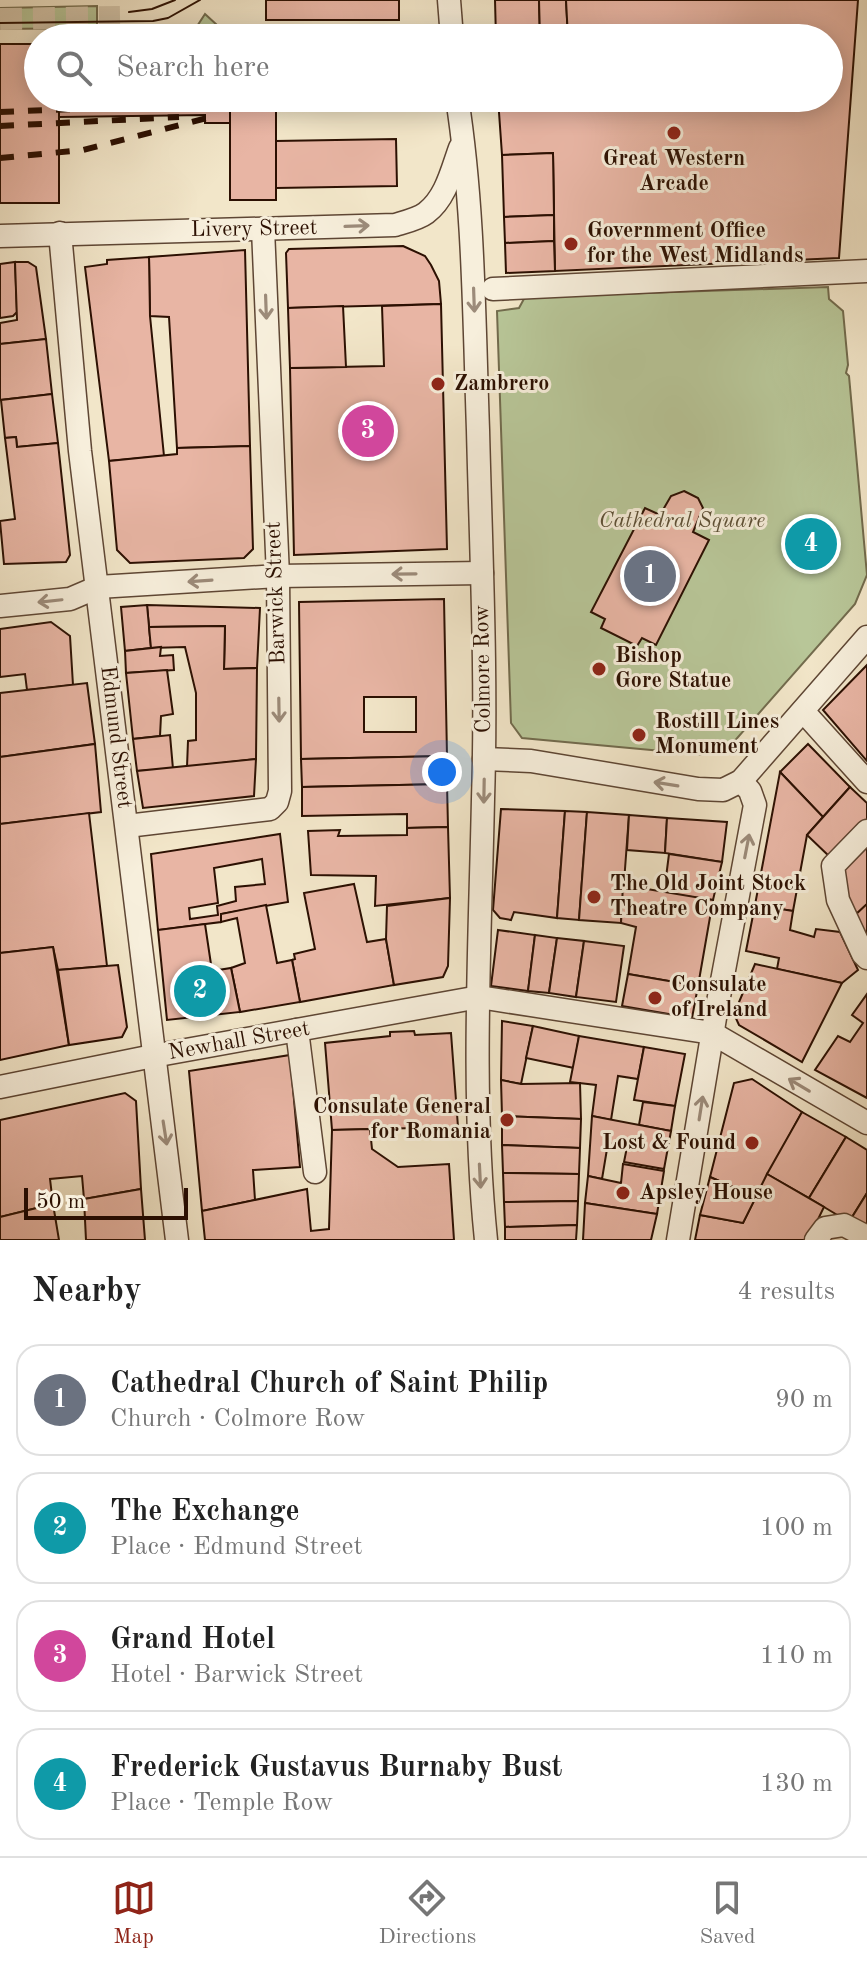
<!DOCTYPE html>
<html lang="en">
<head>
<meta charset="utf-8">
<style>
  :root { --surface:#fff; --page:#f6f6f6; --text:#222; --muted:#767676; --line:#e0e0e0; --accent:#8f2418 }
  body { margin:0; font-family:"Old Standard TT",serif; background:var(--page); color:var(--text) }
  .scale { position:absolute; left:24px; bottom:20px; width:164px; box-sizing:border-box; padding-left:8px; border:4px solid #2c1002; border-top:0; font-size:22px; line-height:28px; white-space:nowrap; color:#2c1002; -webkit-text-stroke:6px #f7efdc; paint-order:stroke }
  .you { position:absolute; left:442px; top:772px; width:28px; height:28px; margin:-20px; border:6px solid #fff; border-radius:50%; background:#1a73e8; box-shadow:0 0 0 12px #1a73e833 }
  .badge { display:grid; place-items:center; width:52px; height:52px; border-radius:50%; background:var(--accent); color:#fff; font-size:26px; font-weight:700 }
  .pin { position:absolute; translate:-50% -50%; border:4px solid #fff; box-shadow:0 2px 8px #0006 }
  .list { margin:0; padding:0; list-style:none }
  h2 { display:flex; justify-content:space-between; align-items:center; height:104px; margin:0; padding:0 32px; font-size:34px }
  h2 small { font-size:26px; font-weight:400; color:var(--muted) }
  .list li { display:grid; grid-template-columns:52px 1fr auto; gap:24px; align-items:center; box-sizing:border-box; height:112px; margin:0 16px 16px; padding:0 16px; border:2px solid var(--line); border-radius:24px }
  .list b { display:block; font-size:30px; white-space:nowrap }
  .list p { margin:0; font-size:26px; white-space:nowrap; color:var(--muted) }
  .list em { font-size:26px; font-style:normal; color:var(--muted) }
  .icon { flex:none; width:44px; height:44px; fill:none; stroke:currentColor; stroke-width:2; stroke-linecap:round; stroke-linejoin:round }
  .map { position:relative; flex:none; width:867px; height:1240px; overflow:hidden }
  .search { position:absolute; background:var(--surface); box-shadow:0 4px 20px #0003; left:24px; right:24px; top:24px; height:88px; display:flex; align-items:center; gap:20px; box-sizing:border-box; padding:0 28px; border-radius:44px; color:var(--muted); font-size:30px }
  .sheet { height:616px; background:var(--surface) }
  nav { display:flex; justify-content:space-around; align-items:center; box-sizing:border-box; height:112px; border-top:2px solid var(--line); background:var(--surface); font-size:22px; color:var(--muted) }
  nav a { display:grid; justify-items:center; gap:4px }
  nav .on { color:var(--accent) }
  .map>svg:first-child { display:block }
  .green { fill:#b8c698; stroke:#726b4d; stroke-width:2 }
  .building { fill:#e8b5a4; stroke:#2c1002; stroke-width:2; fill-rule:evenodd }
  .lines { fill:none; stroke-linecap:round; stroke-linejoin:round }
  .minor-tunnel { stroke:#d4c6ab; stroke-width:22; stroke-dasharray:22 11; stroke-linecap:butt }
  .minor-casing { stroke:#5e4634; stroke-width:25 }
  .minor { stroke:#f7efdc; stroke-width:22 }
  .tram { stroke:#2c1002; stroke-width:2 }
  .rail { stroke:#2c1002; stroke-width:6; stroke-dasharray:14 14; stroke-linecap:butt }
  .oneway { stroke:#9c8b7a }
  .poi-dot { fill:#8f2418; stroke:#f7efdc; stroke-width:3 }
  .labels { text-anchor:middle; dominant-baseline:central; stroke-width:6; stroke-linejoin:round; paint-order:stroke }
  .poi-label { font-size:22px; font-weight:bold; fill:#2c1002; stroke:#f7efdc; text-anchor:start }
  .street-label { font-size:22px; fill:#2c1002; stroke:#f7efdc }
  .park-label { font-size:22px; font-style:italic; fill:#5d5036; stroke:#f7efdc }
</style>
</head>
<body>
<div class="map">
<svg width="867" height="1240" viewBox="0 0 867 1240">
  <rect width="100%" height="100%" fill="#f2e6c9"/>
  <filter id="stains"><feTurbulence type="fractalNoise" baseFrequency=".0025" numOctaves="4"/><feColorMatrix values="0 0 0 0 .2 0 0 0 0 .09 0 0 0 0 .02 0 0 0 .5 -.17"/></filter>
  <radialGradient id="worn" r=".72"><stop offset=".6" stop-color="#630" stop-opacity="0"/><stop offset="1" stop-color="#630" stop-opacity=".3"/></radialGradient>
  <g class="green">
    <path d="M97,6V28L0,29V8Z"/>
    <path d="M205,14L230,37V38H219L194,31Z"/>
    <path d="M828,287L829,299L843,311L848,365L846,373L849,376L867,575L855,604L732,744L715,754L705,755L522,738L511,723L497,311L519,308L525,297Z"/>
  </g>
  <g class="building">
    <rect x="266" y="0" width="133" height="20"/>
    <path d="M495,0H539L540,38H496Z"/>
    <path d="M539,0H566L568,38H540Z"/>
    <path d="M566,0H858L839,258L555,271L553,153L502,155L498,98H829V38H800L799,26L760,25V38H692V32L633,34L634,38H568Z"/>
    <path d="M0,44H38V98H59V203H0Z"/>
    <path d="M59,98H230V123H205V115L59,117Z"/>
    <rect x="230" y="98" width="46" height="102"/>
    <path d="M396,139L397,186L276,188V141Z"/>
    <path d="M553,153L554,215L504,217L502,155Z"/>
    <path d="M554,215V241L505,243L504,217Z"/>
    <path d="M554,241L555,271L506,273L505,243Z"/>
    <path d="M403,246L425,256L431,265L439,281L441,304L288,308L286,253L289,249Z"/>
    <path d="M245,250L250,446L177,448L169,317L150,316L149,257Z"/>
    <path d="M149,257L150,316L164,456L109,461L85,267L107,264V260Z"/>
    <path d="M15,262L17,312L13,316L0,318V264Z"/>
    <path d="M15,262H28L36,267L46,339L0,344V323L17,320Z"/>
    <path d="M441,304L447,549L294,555L290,368L384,366L382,306Z"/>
    <path d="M343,306L346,367L290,368L288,308Z"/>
    <path d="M46,339L52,394L0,400V344Z"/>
    <path d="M52,394L58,443L17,447L16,437L5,438L1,400Z"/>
    <path d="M16,437L17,447L58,443L70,555L66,562L4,564L0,521L15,519L5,438Z"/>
    <path d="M250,446L253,549L244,558L130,563L117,550L109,461L177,454V448Z"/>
    <path d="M684,491L698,498L703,508L693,532L709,540L656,645L642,638L637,646L601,628L605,619L591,612L645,508L660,515L671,496Z"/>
    <path d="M444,599L447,756L301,759L299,602ZM364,697H416V732H364Z"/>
    <path d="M147,605L260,608L257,668L224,669L225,626L149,627Z"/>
    <path d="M147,605L151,648L125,651L121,607Z"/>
    <path d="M51,622L70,636L73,685L27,690L25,674L0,677V629Z"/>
    <path d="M225,626L224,669L257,668L256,759L187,767L188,741L196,740V693L185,647L151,648L149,627Z"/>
    <path d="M161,647L160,656L173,655L174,670L126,673L125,651Z"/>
    <path d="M867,665V761L823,710Z"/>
    <path d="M167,670L173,714L161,716L160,736L133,739L126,673Z"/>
    <path d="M87,683L95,744L0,757V693Z"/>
    <path d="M170,735L173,769L137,771L133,739Z"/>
    <path d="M95,744L101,812L0,824V757Z"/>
    <path d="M808,744L850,787L823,817L780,772Z"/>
    <path d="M447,756V784L302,787L301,759Z"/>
    <path d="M256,759L254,796L143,808L137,771Z"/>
    <path d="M780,772L823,817L807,835L793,911L755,905Z"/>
    <path d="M447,784L448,827L407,828V814L302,816V787Z"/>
    <path d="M850,787L867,803V819L831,858L807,835Z"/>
    <path d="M501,809L565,811L557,918L514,912L511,920L500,918L493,910Z"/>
    <path d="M565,811L587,812L579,920L557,918Z"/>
    <path d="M587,812L629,815L621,923L579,920Z"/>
    <path d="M89,813L107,966L58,970L53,947L0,953V824Z"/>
    <path d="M629,815L667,818L665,853L627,850Z"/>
    <path d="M667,818L727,822L722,862L665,853Z"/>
    <path d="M448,827L450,898L375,906L376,876L311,875L308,831L340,830L338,836L407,835V828Z"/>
    <path d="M280,834L288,902L221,914V922L158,930L151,854ZM262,859L265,884L235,887L236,901L217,906L218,915L190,919L189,908L218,903L214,868Z"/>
    <path d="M867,841V904L852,918L839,868Z"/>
    <path d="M669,854L722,862L713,900L664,893Z"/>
    <path d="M354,884L367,942L386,939L394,985L300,1002L292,960L295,959L294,954L315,949L304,893Z"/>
    <path d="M623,885L713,900L698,986L628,974L636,927L621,923Z"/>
    <path d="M450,898L448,966L443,977L394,985L386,939L387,906Z"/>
    <path d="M867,904V945L852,918Z"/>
    <path d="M266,905L277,963L292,960L300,1002L240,1012L231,968L245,963L237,918L221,922V914Z"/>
    <path d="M755,905L793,911L790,930L814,937L816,929L840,932L858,970L842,983L777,969L779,958L746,951Z"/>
    <path d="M205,924L212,971L231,968L240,1012L167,1020L158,930Z"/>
    <path d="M498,930L535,935L528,991L491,986Z"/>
    <path d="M535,935L557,938L549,993L528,991Z"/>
    <path d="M557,938L584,941L576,997L549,993Z"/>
    <path d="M584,941L624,946L616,1002L576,997Z"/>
    <path d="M53,947L69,1045L0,1060V953Z"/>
    <path d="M755,964L842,983L802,1062L739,1025L734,1014Z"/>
    <path d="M118,965L127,1027L122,1037L69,1045L58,970Z"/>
    <path d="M628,974L698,986L692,1018L622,1006Z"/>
    <path d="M867,994V1098L815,1070L838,1036L850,1042L863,1023L852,1015Z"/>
    <path d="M502,1021L533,1026L521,1084L501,1080Z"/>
    <path d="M533,1026L579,1036L574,1068L526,1058Z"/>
    <path d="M414,1031L415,1035L451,1033L458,1127L332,1130L325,1043L390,1036V1032Z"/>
    <path d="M579,1036L644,1047L638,1079L618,1076L611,1120L592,1116L596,1085L570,1082Z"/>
    <path d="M644,1047L685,1054L675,1106L634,1100Z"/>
    <path d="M290,1055L300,1167L253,1170L255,1200L202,1211L189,1071Z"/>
    <path d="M752,1079L802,1112L756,1197L710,1177L734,1083Z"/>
    <path d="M501,1080L521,1084L580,1083L581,1119L502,1116Z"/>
    <path d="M125,1093L136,1101L141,1189L84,1199L82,1176L50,1179L53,1204L0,1217V1120Z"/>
    <path d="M643,1102L675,1106L671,1131L639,1125Z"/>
    <path d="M802,1112L846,1137L809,1198L767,1174Z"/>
    <path d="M502,1116L581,1119L580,1148L502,1145Z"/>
    <path d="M592,1116L671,1131L664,1169L624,1162L627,1147L608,1143L602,1179L588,1176Z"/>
    <path d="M370,1129L372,1149L398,1167L449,1164L454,1240H205L202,1211L307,1189L311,1231L329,1229L332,1130Z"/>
    <path d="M846,1137L867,1150V1193L849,1222L809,1198Z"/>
    <path d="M502,1145L580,1148L579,1174L503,1173Z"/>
    <path d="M623,1164L664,1171L657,1214L585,1203L588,1176L621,1183Z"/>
    <path d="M503,1173L579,1174L578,1201L504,1202Z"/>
    <path d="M767,1174L824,1207L808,1240H695L700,1215L743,1223Z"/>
    <path d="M710,1177L756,1197L743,1223L700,1215Z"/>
    <path d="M141,1189L145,1240H86L84,1199Z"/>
    <path d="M867,1193V1232L849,1222Z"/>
    <path d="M578,1201L577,1225L505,1227L504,1202Z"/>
    <path d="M585,1203L657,1214L651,1240H583Z"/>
    <path d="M53,1204L59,1240H0V1217Z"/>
    <path d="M577,1225L576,1240H505V1227Z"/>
  </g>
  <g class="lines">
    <path class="minor-tunnel" d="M0,19L120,17"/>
    <defs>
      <g id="minor">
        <path d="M449,0L452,38"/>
        <path d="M457,98C474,207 474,319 478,430C481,553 487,676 483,799C480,945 471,1094 486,1240"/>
        <path d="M60,233L80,451L177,1240"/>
        <path d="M0,236L395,225C405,222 418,219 426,213C446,198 452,170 460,148"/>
        <path d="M493,289L867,271"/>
        <path d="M0,606L70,599L98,587L278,576L482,573"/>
        <path d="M803,711L867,782"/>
        <path d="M484,759L531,761L698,789L723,790L741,781L867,637"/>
        <path d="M127,826L270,809L277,802L280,791L278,576L263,229"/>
        <path d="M867,831L833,866L838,900L863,954L867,958"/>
        <path d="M297,1030L315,1172"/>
        <path d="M0,1087L153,1056L479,997L712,1033L867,1123"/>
        <path d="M678,1240L715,1018L755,805L750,791L741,781"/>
        <path d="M816,1240L825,1228L844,1225L867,1237"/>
      </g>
    </defs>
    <use href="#minor" class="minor-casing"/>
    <use href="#minor" class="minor"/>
    <g class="tram">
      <path d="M129,12L152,9L175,0"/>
      <path d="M0,23L153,21L168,18L200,0"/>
    </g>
    <g class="rail">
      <path d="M0,112L221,103"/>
      <path d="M0,126L179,117"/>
      <path d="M0,158L83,150L219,115"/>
    </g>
  </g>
  <defs><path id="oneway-shaft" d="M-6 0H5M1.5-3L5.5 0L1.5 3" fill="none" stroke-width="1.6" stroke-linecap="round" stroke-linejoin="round" transform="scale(2)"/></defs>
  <g class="oneway">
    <use href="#oneway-shaft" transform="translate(357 226) rotate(-2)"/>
    <use href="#oneway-shaft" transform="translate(474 300) rotate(88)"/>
    <use href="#oneway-shaft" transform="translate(266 307) rotate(88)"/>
    <use href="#oneway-shaft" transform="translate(404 574) rotate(179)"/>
    <use href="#oneway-shaft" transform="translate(200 581) rotate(176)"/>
    <use href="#oneway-shaft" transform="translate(50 601) rotate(174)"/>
    <use href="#oneway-shaft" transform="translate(279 710) rotate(89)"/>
    <use href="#oneway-shaft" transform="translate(666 784) rotate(-171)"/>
    <use href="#oneway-shaft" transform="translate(484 791) rotate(91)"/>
    <use href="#oneway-shaft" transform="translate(747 846) rotate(-79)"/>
    <use href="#oneway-shaft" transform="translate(799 1085) rotate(-149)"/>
    <use href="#oneway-shaft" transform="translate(701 1108) rotate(-81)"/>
    <use href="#oneway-shaft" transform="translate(165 1133) rotate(81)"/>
    <use href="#oneway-shaft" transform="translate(480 1176) rotate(87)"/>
  </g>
  <g class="poi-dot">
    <circle cx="674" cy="133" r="8"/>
    <circle cx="571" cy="244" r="8"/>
    <circle cx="438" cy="384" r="8"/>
    <circle cx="599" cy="669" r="8"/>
    <circle cx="639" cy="735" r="8"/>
    <circle cx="594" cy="897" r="8"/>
    <circle cx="655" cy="998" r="8"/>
    <circle cx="507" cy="1120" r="8"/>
    <circle cx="752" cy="1143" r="8"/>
    <circle cx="623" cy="1193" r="8"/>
  </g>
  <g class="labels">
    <g class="poi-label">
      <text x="674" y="159" text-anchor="middle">Great Western<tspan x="674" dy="25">Arcade</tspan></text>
      <text x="587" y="231">Government Office<tspan x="587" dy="25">for the West Midlands</tspan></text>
      <text x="454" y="384">Zambrero</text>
      <text x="615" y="656">Bishop<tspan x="615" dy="25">Gore Statue</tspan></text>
      <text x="655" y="722">Rostill Lines<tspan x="655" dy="25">Monument</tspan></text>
      <text x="610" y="884">The Old Joint Stock<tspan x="610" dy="25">Theatre Company</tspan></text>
      <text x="671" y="985">Consulate<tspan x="671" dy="25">of Ireland</tspan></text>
      <text x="491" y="1107" text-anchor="end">Consulate General<tspan x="491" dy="25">for Romania</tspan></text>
      <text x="736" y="1143" text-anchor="end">Lost &amp; Found</text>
      <text x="639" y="1193">Apsley House</text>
    </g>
    <g class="street-label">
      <text transform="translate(254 229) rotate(-1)">Livery Street</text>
      <text transform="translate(276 593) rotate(-92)">Barwick Street</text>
      <text transform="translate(483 669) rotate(-91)">Colmore Row</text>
      <text transform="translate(116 737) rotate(83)">Edmund Street</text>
      <text transform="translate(239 1041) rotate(-10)">Newhall Street</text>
    </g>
    <g class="park-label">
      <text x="682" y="521">Cathedral Square</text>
    </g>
  </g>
  <rect width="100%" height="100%" filter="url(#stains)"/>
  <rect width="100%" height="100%" fill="url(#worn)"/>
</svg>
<div class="scale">50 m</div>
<div class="you"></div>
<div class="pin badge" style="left:650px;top:576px;background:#6b7280">1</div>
<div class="pin badge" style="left:200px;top:991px;background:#0f9aa8">2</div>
<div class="pin badge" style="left:368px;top:431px;background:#d1479c">3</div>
<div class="pin badge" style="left:811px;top:544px;background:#0f9aa8">4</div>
<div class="search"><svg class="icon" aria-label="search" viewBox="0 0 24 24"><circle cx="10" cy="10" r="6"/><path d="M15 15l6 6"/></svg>Search here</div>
</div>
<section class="sheet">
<h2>Nearby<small>4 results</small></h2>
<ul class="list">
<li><span class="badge" style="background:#6b7280">1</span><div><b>Cathedral Church of Saint Philip</b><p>Church · Colmore Row</p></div><em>90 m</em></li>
<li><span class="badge" style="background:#0f9aa8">2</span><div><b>The Exchange</b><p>Place · Edmund Street</p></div><em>100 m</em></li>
<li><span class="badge" style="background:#d1479c">3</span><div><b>Grand Hotel</b><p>Hotel · Barwick Street</p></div><em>110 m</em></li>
<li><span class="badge" style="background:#0f9aa8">4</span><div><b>Frederick Gustavus Burnaby Bust</b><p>Place · Temple Row</p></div><em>130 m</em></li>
</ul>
</section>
<nav>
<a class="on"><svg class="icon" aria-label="map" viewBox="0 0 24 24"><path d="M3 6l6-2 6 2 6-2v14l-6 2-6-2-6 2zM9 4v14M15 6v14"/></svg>Map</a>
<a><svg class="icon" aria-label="directions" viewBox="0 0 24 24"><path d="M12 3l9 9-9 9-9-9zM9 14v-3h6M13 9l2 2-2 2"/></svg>Directions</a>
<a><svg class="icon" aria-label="saved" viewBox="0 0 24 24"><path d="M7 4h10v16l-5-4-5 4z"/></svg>Saved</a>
</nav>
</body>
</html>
